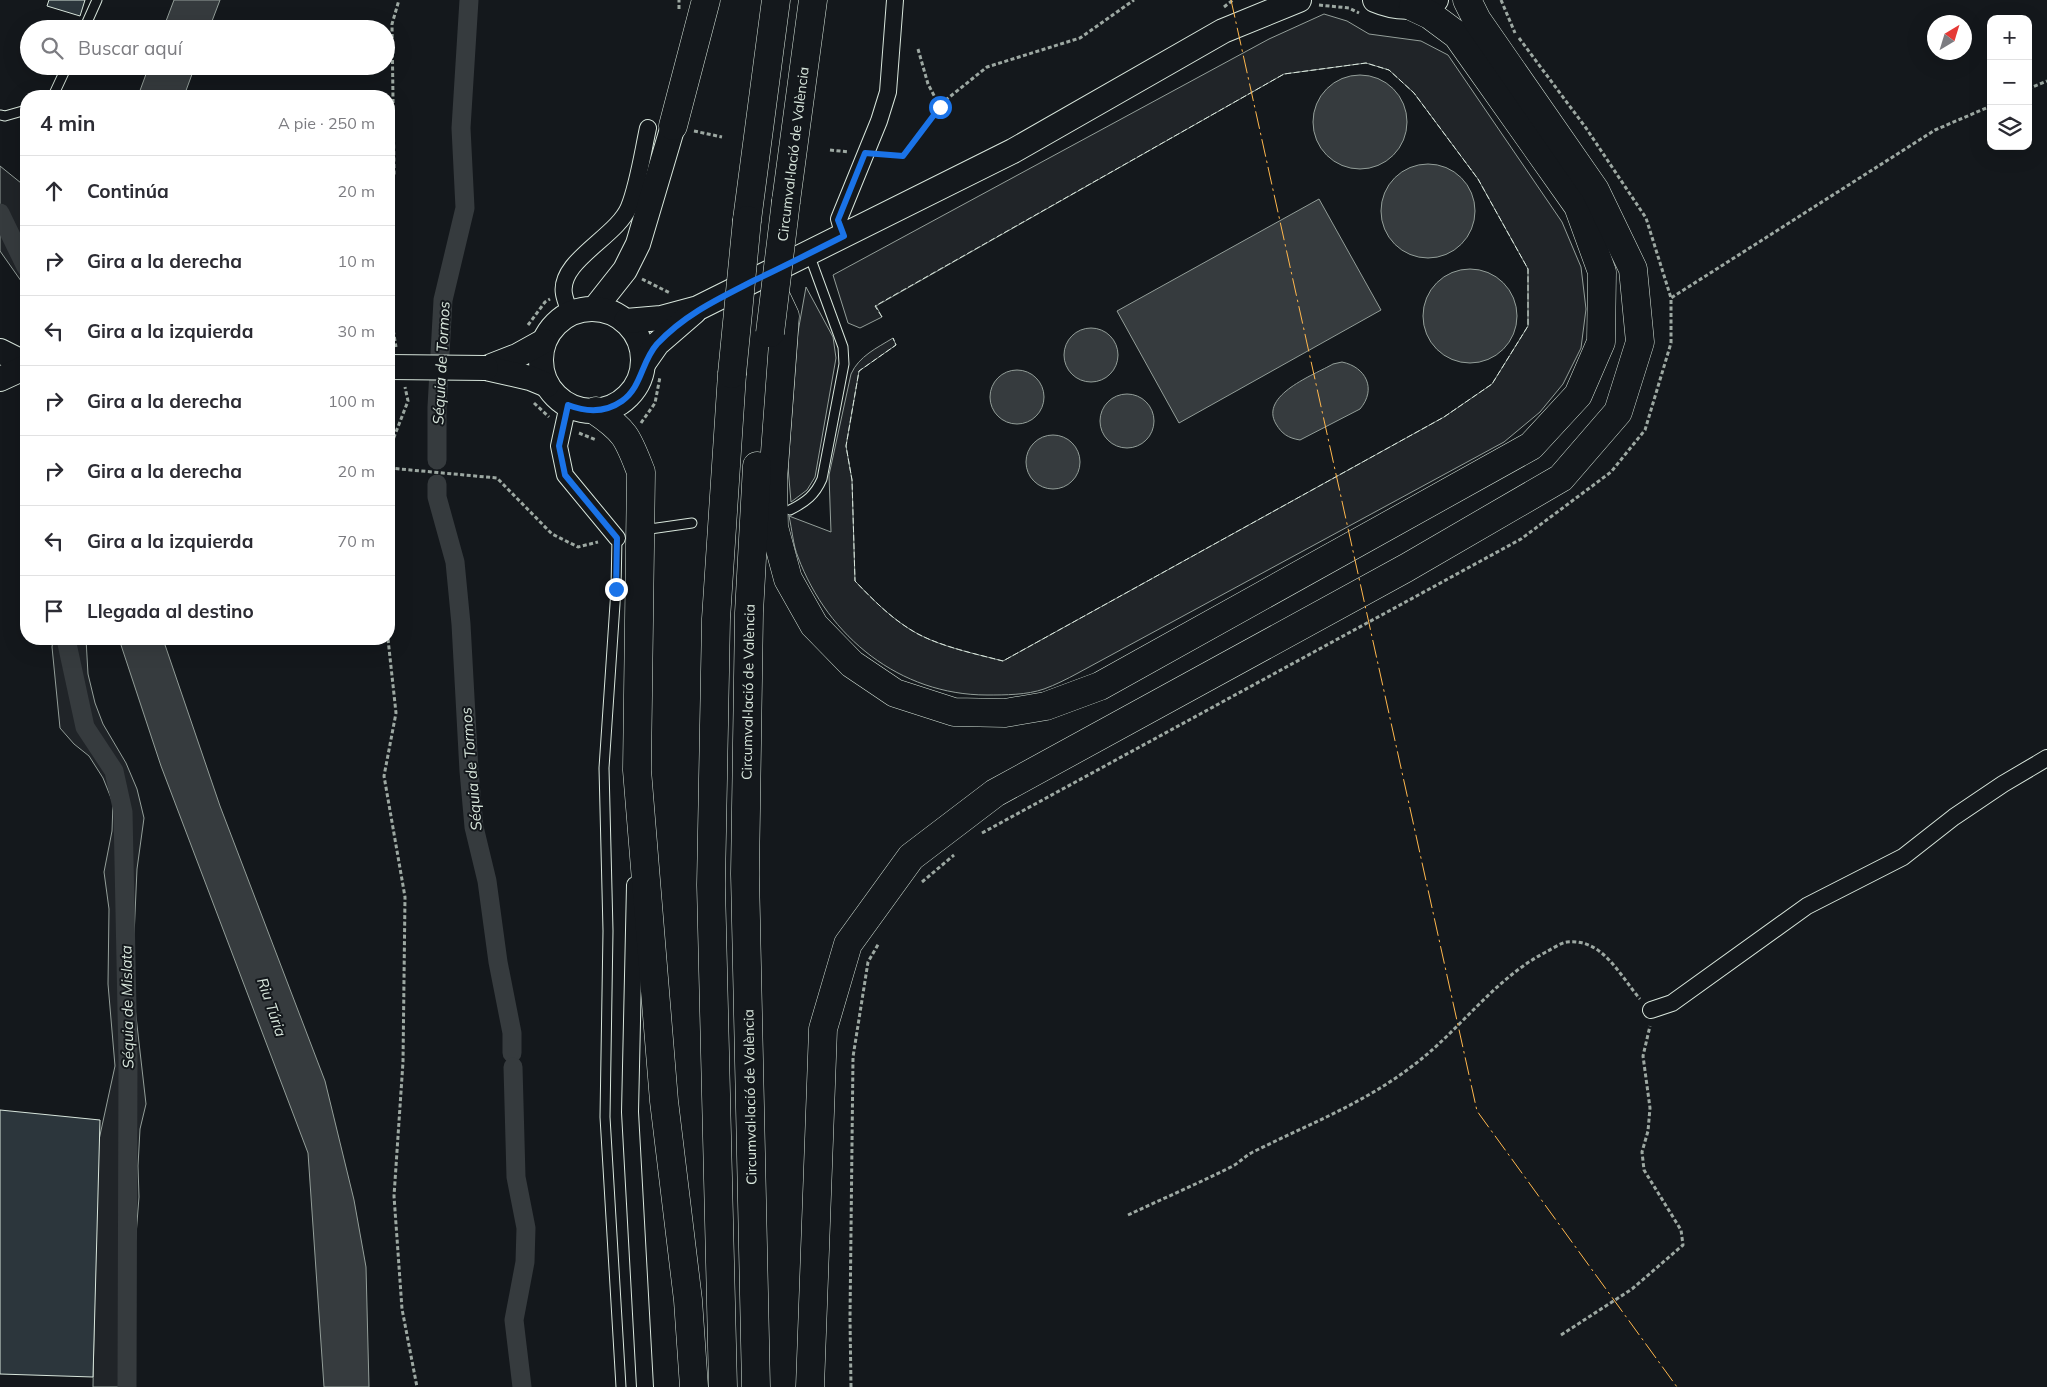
<!DOCTYPE html>
<html lang="es">
<head>
<meta charset="utf-8">
<style>
  :root { --surface:#fff; --page:#f7f7f7; --text:#2b2b33; --muted:#7c7c81; --line:#e1e1e2 }
  body { margin:0; font-family:Mulish,sans-serif; background:var(--page); color:var(--text) }
  .controls { position:absolute; right:15px; top:15px; display:grid; overflow:hidden; border-radius:10px; box-shadow:0 5px 20px #0002 }
  .controls button { width:45px; height:45px; display:grid; place-items:center; padding:0; border:0; border-bottom:1px solid var(--line); background:var(--surface); color:var(--text); font:25px sans-serif }
  .compass { position:absolute; left:1927px; top:15px; width:45px; height:45px; border-radius:50%; background:var(--surface); box-shadow:0 5px 20px #0002; rotate:38deg }
  .stop { position:absolute; width:15px; height:15px; margin:-11px; border:4px solid #1a73e8; border-radius:50%; background:#fff }
  .stop.end { background:#1a73e8; border-color:#fff; box-shadow:0 1px 5px #0008 }
  .list { margin:0; padding:0; list-style:none }
  h2 { display:flex; justify-content:space-between; align-items:center; height:65px; margin:0; padding:0 20px; font-size:21px }
  h2 small { font-size:16px; font-weight:400; color:var(--muted) }
  .list li { display:grid; grid-template-columns:32px 1fr auto; gap:15px; align-items:center; box-sizing:border-box; height:70px; padding:0 20px; border-top:1px solid var(--line) }
  .list b { display:block; font-size:19px; white-space:nowrap }
  .list em { font-size:16px; font-style:normal; color:var(--muted) }
  .icon { flex:none; width:28px; height:28px; fill:none; stroke:currentColor; stroke-width:2; stroke-linecap:round; stroke-linejoin:round }
  .map { position:relative; flex:none; width:2047px; height:1387px; overflow:hidden }
  .search { position:absolute; background:var(--surface); box-shadow:0 5px 20px #0002; left:20px; top:20px; width:375px; height:55px; display:flex; align-items:center; gap:12px; box-sizing:border-box; padding:0 18px; border-radius:28px; color:var(--muted); font-size:19px }
  .panel { position:absolute; background:var(--surface); box-shadow:0 5px 20px #0002; left:20px; top:90px; width:375px; height:555px; border-radius:20px }
  .map>svg:first-child { display:block }
  .green { fill:#202428; stroke:#939e99 }
  .water { fill:#363b3e; stroke:#939e99 }
  .lines { fill:none; stroke-linecap:round; stroke-linejoin:round }
  .canal { stroke:#363b3e; stroke-width:19 }
  .building { fill:#2c363c; stroke:#d8e6dc }
  .lane-casing { stroke:#d8e6dc; stroke-width:11 }
  .street-casing { stroke:#d8e6dc; stroke-width:18 }
  .secondary-casing { stroke:#d8e6dc; stroke-width:26 }
  .highway-casing { stroke:#d8e6dc; stroke-width:29 }
  .path { stroke:#9da8a2; stroke-width:3; stroke-dasharray:4 2.5; stroke-linecap:butt }
  .lane { stroke:#14181c; stroke-width:9 }
  .street { stroke:#14181c; stroke-width:16 }
  .secondary { stroke:#14181c; stroke-width:24 }
  .highway { stroke:#14181c; stroke-width:28 }
  .secondary-bridge-casing { stroke:#d8e6dc; stroke-width:26; stroke-linecap:butt }
  .highway-bridge-casing { stroke:#d8e6dc; stroke-width:29; stroke-linecap:butt }
  .secondary-bridge { stroke:#14181c; stroke-width:24 }
  .highway-bridge { stroke:#14181c; stroke-width:28 }
  .fence { stroke:#d8e6dc; stroke-width:1; stroke-dasharray:6 2.5; stroke-linecap:butt }
  .power { stroke:#ffb74d; stroke-width:1; stroke-dasharray:18 4 2.5 4; stroke-linecap:butt }
  .route { stroke:#1a73e8; stroke-width:6 }
  .labels { text-anchor:middle; dominant-baseline:central; stroke-width:4; stroke-linejoin:round; paint-order:stroke }
  .street-label { font-size:14px; fill:#d8e6dc; stroke:#14181c }
  .water-label { font-size:15px; font-style:italic; fill:#d8e6dc; stroke:#14181c }
</style>
</head>
<body>
<div class="map">
<svg width="2047" height="1387" viewBox="0 0 2047 1387">
  <rect width="100%" height="100%" fill="#14181c"/>
  <g class="green">
    <path d="M1324,14L1347,21L1369,34L1421,41L1448,55L1562,222L1581,267L1586,309L1581,348L1563,384L1540,412L1504,442L1078,673C1067,679 1055,685 1044,689C1027,695 1005,695 987,695C900,695 828,637 798,557C793,545 792,529 789,516L831,532L829,475L851,374C859,356 877,348 893,338L896,345L859,371L846,446L852,480L855,581C874,601 894,621 918,634C942,647 976,654 1003,661L1444,417L1492,384L1528,326V269L1478,179L1414,93L1389,70L1366,63L1284,74L876,306L882,317L860,328L848,323L833,275L1269,39Z"/>
    <path d="M0,166L21,183L26,190V288L0,251Z"/>
    <path d="M806,287L833,337L836,358L815,477L807,490L791,502L788,467L798,332Z"/>
    <path d="M53,639H86L88,674L95,703L103,724L126,763L137,789L144,818L137,869L132,981L146,1104L140,1129L138,1166L139,1197L135,1248V1328L127,1387H93L97,1149L115,1066L108,984L109,909L104,872L112,831L113,803L103,778L89,756L74,744L60,728L52,647Z"/>
  </g>
  <g class="water">
    <path d="M174,0H220L209,29H163Z"/>
    <path d="M149,66H195L184,96H138Z"/>
    <circle cx="1360" cy="122" r="47"/>
    <circle cx="1428" cy="211" r="47"/>
    <path d="M1319,199L1381,310L1179,423L1117,311Z"/>
    <circle cx="1470" cy="316" r="47"/>
    <circle cx="1091" cy="355" r="27"/>
    <path d="M1342,362C1366,367 1377,389 1360,409L1300,440C1288,438 1282,434 1276,424C1259,395 1314,375 1333,364Z"/>
    <circle cx="1017" cy="397" r="27"/>
    <circle cx="1127" cy="421" r="27"/>
    <circle cx="1053" cy="462" r="27"/>
    <path d="M119,639H163L220,806L325,1081L354,1200L366,1267L369,1387H324L308,1153L161,766Z"/>
  </g>
  <g class="lines">
    <g class="canal">
      <path d="M0,213L26,267"/>
      <path d="M437,460V407L443,300L465,208L461,128L469,0"/>
      <path d="M437,484V497L455,562L461,624L469,771L474,827L487,881L498,962L512,1033V1053"/>
      <path d="M66,639L85,727L114,771L123,812L128,1059L127,1387"/>
      <path d="M513,1067L516,1177L526,1228L525,1262L514,1320L522,1387"/>
    </g>
  </g>
  <g class="building">
    <path d="M49,0H85L80,16L47,6Z"/>
    <path d="M0,1110L100,1120L93,1377L0,1374Z"/>
  </g>
  <g class="lines">
    <defs>
      <g id="lane">
        <path d="M84,29L97,0"/>
        <path d="M53,96L67,66"/>
        <path d="M0,115L5,116L26,110"/>
        <path d="M790,510C806,502 815,495 822,479L844,364L843,347L809,254"/>
        <path d="M643,530L692,523"/>
        <path d="M617,538L616,589L604,768L608,931L605,1117L621,1387"/>
      </g>
      <g id="street">
        <path d="M844,236L839,219L879,121L888,92L895,0"/>
        <path d="M570,313C568,307 565,300 564,294C558,261 617,237 629,207C638,185 643,151 648,128"/>
        <path d="M568,405L559,446L565,475L617,538"/>
        <path d="M635,885L630,1112L645,1387"/>
        <path d="M1651,1010L1672,1003L1807,906L1903,857L1954,817L2003,784L2047,758"/>
      </g>
      <g id="secondary">
        <path d="M1375,0C1396,9 1416,9 1436,0"/>
        <path d="M595,308L625,270L638,244L673,126"/>
        <circle cx="592" cy="360" r="51"/>
        <path d="M626,321L661,318L698,308L1013,151L1223,31L1299,0"/>
        <path d="M0,351L26,364"/>
        <path d="M643,364L657,344L694,312"/>
        <path d="M486,368L517,356L544,341"/>
        <path d="M486,368L530,378L547,385"/>
        <path d="M0,379L26,367"/>
      </g>
      <g id="highway">
        <path d="M673,126L706,0"/>
        <path d="M786,201L813,0"/>
        <path d="M747,220L776,0"/>
        <path d="M777,299L785,316L773,480L774,527L788,579L814,625L852,664L895,693L954,712L1005,713L1046,706L1100,686L1531,446L1578,395L1601,342L1602,272L1578,206L1457,35L1430,15L1413,7"/>
        <path d="M596,411C627,432 628,439 641,472L637,770L664,1101L688,1300L694,1387"/>
        <path d="M723,1387L711,885L716,619L732,374"/>
        <path d="M756,1387L745,874L749,613L757,466"/>
        <path d="M810,1387L823,1029L848,944L911,857L995,793L1406,568L1561,478L1618,412L1640,342L1633,269L1595,190L1477,20L1467,0"/>
      </g>
    </defs>
    <use href="#lane" class="lane-casing"/>
    <use href="#street" class="street-casing"/>
    <use href="#secondary" class="secondary-casing"/>
    <use href="#highway" class="highway-casing"/>
    <g class="path">
      <path d="M1501,0L1515,33"/>
      <path d="M1319,5L1349,8L1359,13"/>
      <path d="M1224,7L1233,0"/>
      <path d="M679,9V0"/>
      <path d="M1519,38L1586,128L1646,218L1671,298"/>
      <path d="M918,49L928,84L940,107"/>
      <path d="M2028,89L2047,81"/>
      <path d="M694,131L722,137"/>
      <path d="M830,150L849,152"/>
      <path d="M882,154L903,156L947,99L987,67L1080,38L1134,0"/>
      <path d="M389,200L394,175L392,24L399,0"/>
      <path d="M642,279L670,293"/>
      <path d="M389,305L396,347"/>
      <path d="M528,325L545,302L550,299"/>
      <path d="M534,403L549,417"/>
      <path d="M641,423L655,403L660,377"/>
      <path d="M579,433L596,440"/>
      <path d="M389,450L408,401L405,387"/>
      <path d="M389,468L497,478L552,534L578,547L598,542"/>
      <path d="M388,639L396,713L384,776L405,897L403,1062L394,1196L402,1309L417,1387"/>
      <path d="M982,833L1521,539L1611,472L1645,430L1671,343V298L1935,130L1991,106"/>
      <path d="M922,882L954,855"/>
      <path d="M1128,1215C1162,1199 1197,1184 1231,1167C1239,1163 1245,1156 1253,1152C1309,1124 1365,1103 1415,1064C1461,1029 1494,979 1546,952C1552,949 1560,943 1567,942C1603,938 1620,976 1640,999"/>
      <path d="M1561,1335L1632,1289L1683,1245L1681,1230L1644,1170L1642,1152L1648,1131L1650,1108L1643,1056L1650,1026"/>
      <path d="M851,1387L850,1318L853,1057L868,962L879,943"/>
    </g>
    <use href="#lane" class="lane"/>
    <use href="#street" class="street"/>
    <use href="#secondary" class="secondary"/>
    <use href="#highway" class="highway"/>
    <defs>
      <path id="secondary-bridge" d="M389,367L486,368"/>
      <g id="highway-bridge">
        <path d="M770,333L786,201"/>
        <path d="M732,374L747,220"/>
      </g>
    </defs>
    <use href="#secondary-bridge" class="secondary-bridge-casing"/>
    <use href="#highway-bridge" class="highway-bridge-casing"/>
    <use href="#secondary-bridge" class="secondary-bridge"/>
    <use href="#highway-bridge" class="highway-bridge"/>
    <path class="fence" d="M882,317L875,306L1284,74L1366,63L1389,70L1414,93L1478,179L1528,269V326L1492,384L1444,417L1003,661C976,654 943,647 918,634C894,621 874,601 855,581L852,480L846,446L859,371L896,345L893,338"/>
    <path class="power" d="M1231,0L1477,1111L1677,1387"/>
  </g>
  <g class="lines">
    <path class="route" d="M616,589L617,538L565,475L559,446L568,405C586,412 605,413 622,401C642,387 641,362 657,344C685,314 720,298 755,280C785,266 814,251 844,236L838,220L865,153L903,156L940,107"/>
  </g>
  <g class="labels">
    <g class="street-label">
      <text transform="translate(793 154) rotate(-83)">Circumval·lació de València</text>
      <text transform="translate(748 692) rotate(-89)">Circumval·lació de València</text>
      <text transform="translate(750 1097) rotate(-91)">Circumval·lació de València</text>
    </g>
    <g class="water-label">
      <text transform="translate(441 363) rotate(-87)">Séquia de Tormos</text>
      <text transform="translate(471 769) rotate(-95)">Séquia de Tormos</text>
      <text transform="translate(127 1007) rotate(-91)">Séquia de Mislata</text>
      <text transform="translate(272 1007) rotate(71)">Riu Túria</text>
    </g>
  </g>
</svg>
<div class="controls">
<button>+</button>
<button>−</button>
<button><svg class="icon" aria-label="layers" viewBox="0 0 24 24"><path d="M12 4l9 5-9 5-9-5zM3 14l9 5 9-5"/></svg></button>
</div>
<svg class="compass" viewBox="-18 -18 36 36"><path d="M0-13l5 13h-10z" fill="#e53935"/><path d="M0 13l5-13h-10z" fill="#7c7c81"/></svg>
<div class="stop" style="left:940px;top:107px"></div>
<div class="stop end" style="left:616px;top:589px"></div>
<div class="search"><svg class="icon" aria-label="search" viewBox="0 0 24 24"><circle cx="10" cy="10" r="6"/><path d="M15 15l6 6"/></svg>Buscar aquí</div>
<section class="panel">
<h2>4 min<small>A pie · 250 m</small></h2>
<ul class="list">
<li><svg class="icon" aria-label="ahead" viewBox="0 0 24 24"><path d="M12 20V5M6 11l6-6 6 6"/></svg><div><b>Continúa</b></div><em>20 m</em></li>
<li><svg class="icon" aria-label="right" viewBox="0 0 24 24"><path d="M7 20v-9h11M14 6l5 5-5 5"/></svg><div><b>Gira a la derecha</b></div><em>10 m</em></li>
<li><svg class="icon" aria-label="left" viewBox="0 0 24 24"><path d="M17 20v-9H6M10 6l-5 5 5 5"/></svg><div><b>Gira a la izquierda</b></div><em>30 m</em></li>
<li><svg class="icon" aria-label="right" viewBox="0 0 24 24"><path d="M7 20v-9h11M14 6l5 5-5 5"/></svg><div><b>Gira a la derecha</b></div><em>100 m</em></li>
<li><svg class="icon" aria-label="right" viewBox="0 0 24 24"><path d="M7 20v-9h11M14 6l5 5-5 5"/></svg><div><b>Gira a la derecha</b></div><em>20 m</em></li>
<li><svg class="icon" aria-label="left" viewBox="0 0 24 24"><path d="M17 20v-9H6M10 6l-5 5 5 5"/></svg><div><b>Gira a la izquierda</b></div><em>70 m</em></li>
<li><svg class="icon" aria-label="arrive" viewBox="0 0 24 24"><path d="M6 21V4h12l-3 4 3 4H6"/></svg><div><b>Llegada al destino</b></div></li>
</ul>
</section>
</div>
</body>
</html>
